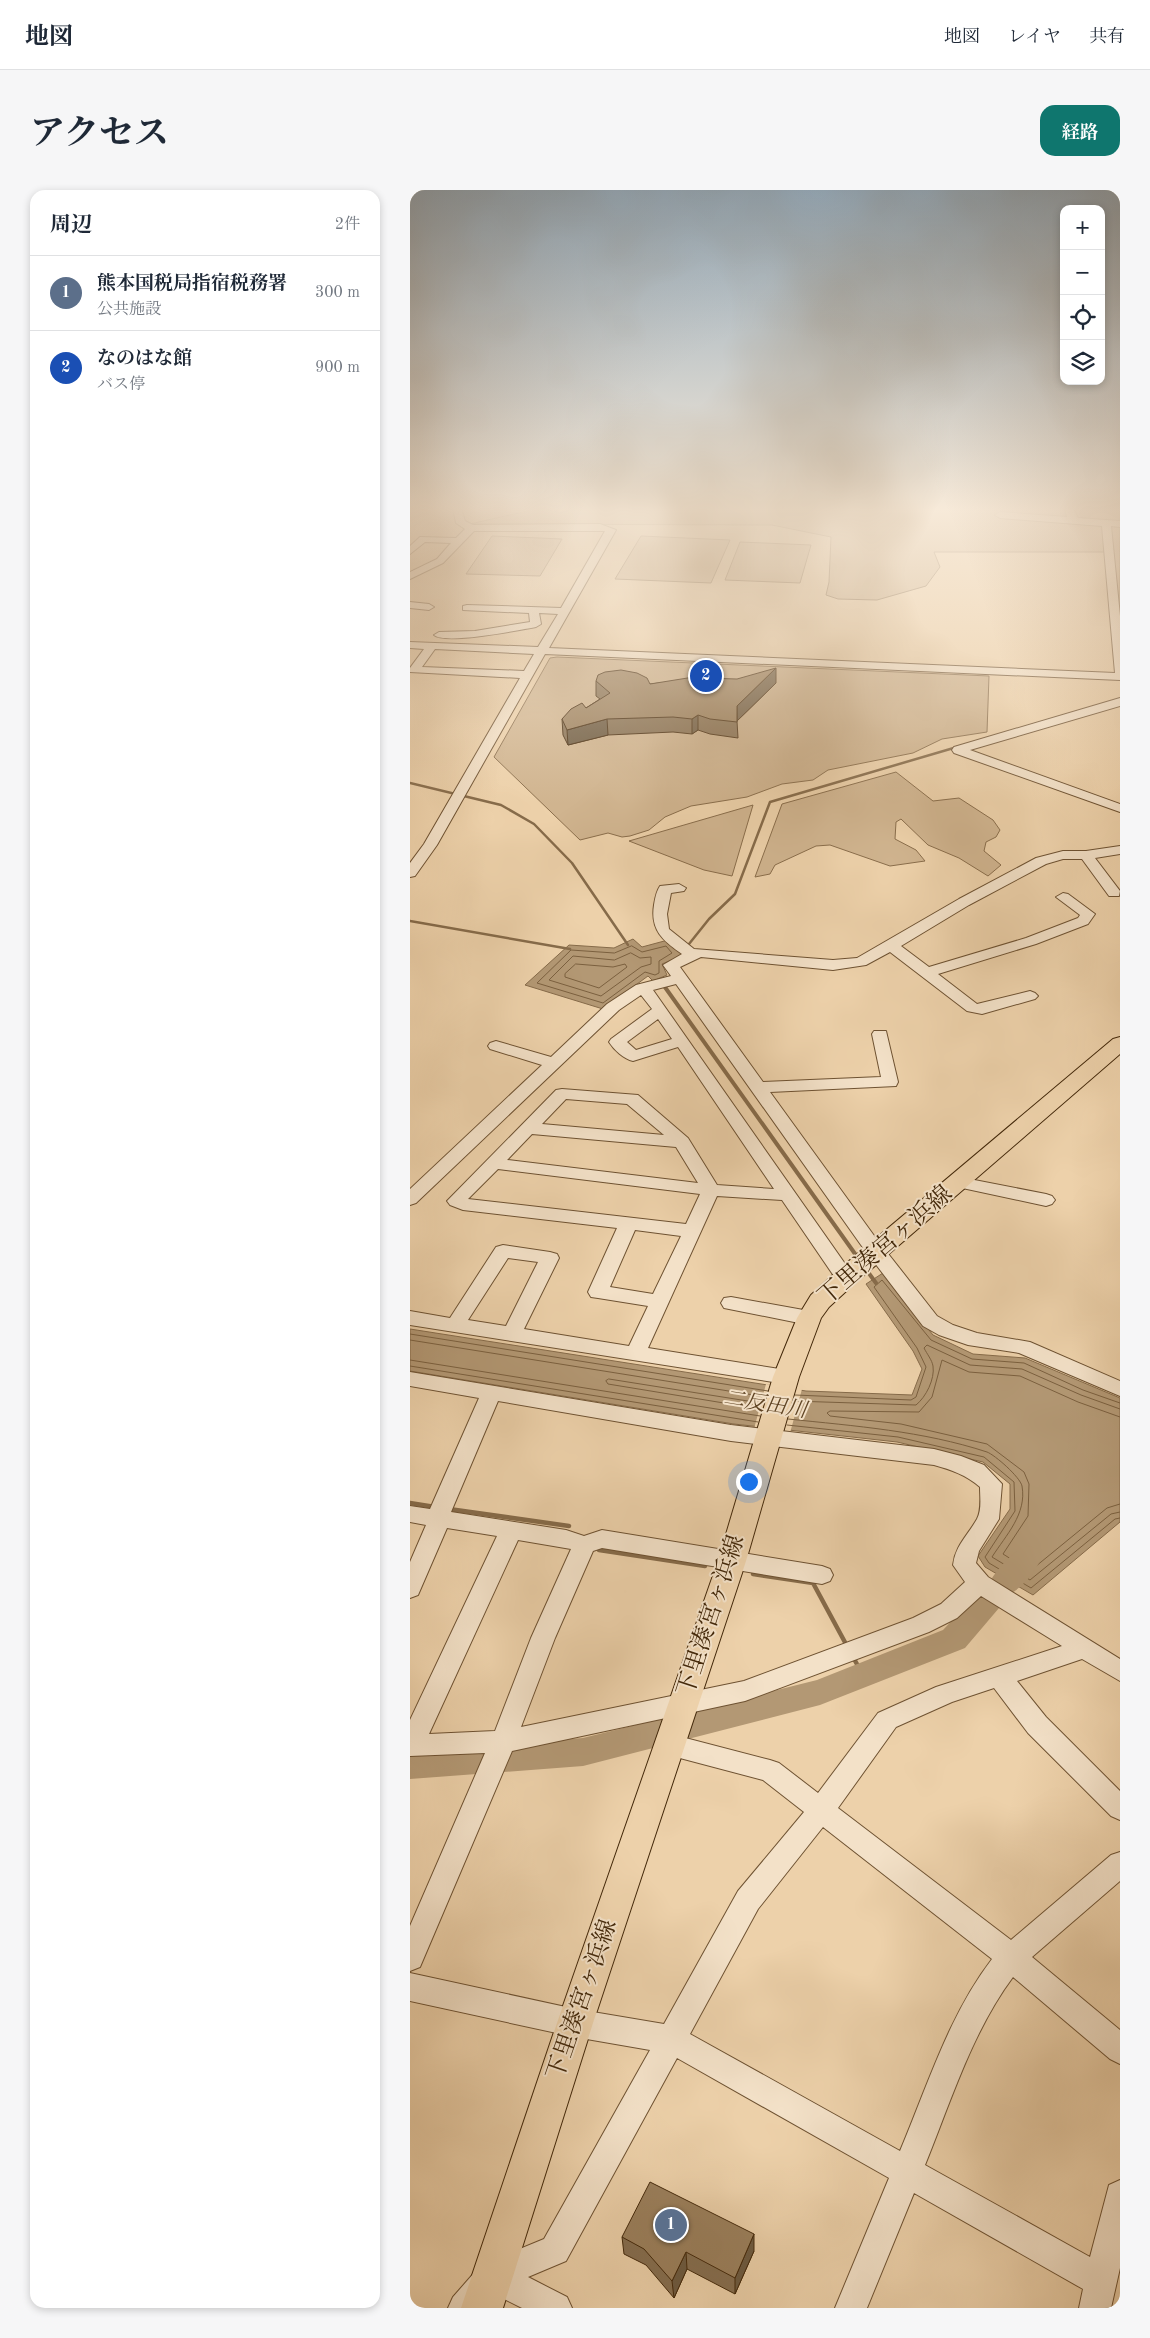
<!DOCTYPE html>
<html lang="ja">
<head>
<meta charset="utf-8">
<style>
  :root { --surface:#fff; --page:#f6f6f7; --text:#1f2937; --muted:#747a83; --line:#e0e1e3; --accent:#0f766e }
  body { margin:0; font-family:"Old Standard TT","Noto Serif JP",serif; background:var(--page); color:var(--text) }
  .controls { position:absolute; right:15px; top:15px; display:grid; overflow:hidden; border-radius:10px; box-shadow:0 2px 8px #0003 }
  .controls button { width:45px; height:45px; display:grid; place-items:center; padding:0; border:0; border-bottom:1px solid var(--line); background:var(--surface); color:var(--text); font:25px sans-serif }
  .you { position:absolute; left:338px; top:1291px; width:18px; height:18px; margin:-12px; border:4px solid #fff; border-radius:50%; background:#1a73e8; box-shadow:0 0 0 8px #1a73e833 }
  .badge { display:grid; place-items:center; width:32px; height:32px; border-radius:50%; background:var(--accent); color:#fff; font-size:16px; font-weight:700 }
  .pin { position:absolute; translate:-50% -50%; border:2px solid #fff; box-shadow:0 1px 5px #0006 }
  .list { margin:0; padding:0; list-style:none }
  h2 { display:flex; justify-content:space-between; align-items:center; height:65px; margin:0; padding:0 20px; font-size:21px }
  h2 small { font-size:16px; font-weight:400; color:var(--muted) }
  .list li { display:grid; grid-template-columns:32px 1fr auto; gap:15px; align-items:center; box-sizing:border-box; height:75px; padding:0 20px; border-top:1px solid var(--line) }
  .list b { display:block; font-size:19px; white-space:nowrap }
  .list p { margin:0; font-size:16px; white-space:nowrap; color:var(--muted) }
  .list em { font-size:16px; font-style:normal; color:var(--muted) }
  .icon { flex:none; width:28px; height:28px; fill:none; stroke:currentColor; stroke-width:2; stroke-linecap:round; stroke-linejoin:round }
  .map { position:relative; flex:none; width:710px; height:2118px; overflow:hidden; border-radius:15px }
  header { display:flex; align-items:center; gap:30px; box-sizing:border-box; height:70px; padding:0 25px; background:var(--surface); border-bottom:1px solid var(--line) }
  header strong { font-size:24px }
  nav { display:flex; gap:28px; margin-inline-start:auto; font-size:18px }
  .intro { display:flex; align-items:center; justify-content:space-between; box-sizing:border-box; height:120px; padding:0 30px }
  h1 { margin:0; font-size:35px }
  .button { padding:12px 22px; border-radius:15px; background:var(--accent); color:#fff; font-size:18px; font-weight:700 }
  main { display:flex; gap:30px; padding:0 30px }
  aside { flex:1; background:var(--surface); border-radius:15px; box-shadow:0 2px 8px #0003 }
  .map>svg:first-child { display:block }
  .green { fill:#d0b48f; stroke:#8a6e4c }
  .water { fill:#b39874; stroke:#866b4a }
  .pier { fill:#edd1aa }
  .lines { fill:none; stroke-linecap:round; stroke-linejoin:round }
  .shore { stroke:#7b603f; stroke-width:1 }
  .stream-far2 { stroke:#866b4a; stroke-width:2.5 }
  .stream-far1 { stroke:#866b4a; stroke-width:4 }
  .stream { stroke:#866b4a; stroke-width:4.5 }
  .river { fill:#b39874; fill-rule:evenodd }
  .minor-casing { stroke:#6e5232; stroke-width:2 }
  .major-casing { stroke:#43280a; stroke-width:2 }
  .minor { fill:#f3e1c8; fill-rule:evenodd }
  .major { fill:#edd1aa; fill-rule:evenodd }
  .wall { fill:#856e50; stroke:#43280a }
  .shaded-wall { fill:#6c5a41; stroke:#43280a }
  .building { fill:#9b805d; stroke:#43280a }
  .labels { text-anchor:middle; dominant-baseline:central; stroke-width:4; stroke-linejoin:round; paint-order:stroke }
  .water-label { font-size:21px; font-style:italic; fill:#5f4424; stroke:#f3e1c8 }
  .near-street-label { font-size:24px; fill:#43280a; stroke:#f3e1c8 }
</style>
</head>
<body>
<header>
<strong>地図</strong>
<nav><a>地図</a><a>レイヤ</a><a>共有</a></nav>
</header>
<div class="intro"><h1>アクセス</h1><a class="button">経路</a></div>
<main>
<aside>
<h2>周辺<small>2件</small></h2>
<ul class="list">
<li><span class="badge" style="background:#5c6f8a">1</span><div><b>熊本国税局指宿税務署</b><p>公共施設</p></div><em>300 m</em></li>
<li><span class="badge" style="background:#1a4fb4">2</span><div><b>なのはな館</b><p>バス停</p></div><em>900 m</em></li>
</ul>
</aside>
<div class="map">
<svg width="710" height="2118" viewBox="0 0 710 2118">
  <rect width="100%" height="100%" fill="#edd1aa"/>
  <filter id="stains"><feTurbulence type="fractalNoise" baseFrequency=".004" numOctaves="4"/><feColorMatrix values="0 0 0 0 .2 0 0 0 0 .09 0 0 0 0 .02 0 0 0 .5 -.17"/></filter>
  <radialGradient id="worn" r=".72"><stop offset=".6" stop-color="#630" stop-opacity="0"/><stop offset="1" stop-color="#630" stop-opacity=".3"/></radialGradient>
  <g class="green">
    <path d="M119,318H140L150,323L165,318H710V438L702,362H524L530,377L516,396L467,410L428,409L416,405L419,392L421,347L362,335L60,334L122,320Z"/>
    <path d="M82,346L152,349L130,386L56,384Z"/>
    <path d="M231,346L320,350L301,393L205,389Z"/>
    <path d="M330,352L401,355L390,393L315,390Z"/>
    <path d="M147,467L579,486L577,542L532,549L503,563L418,580L403,590L372,594L337,607L281,616L255,627L239,640L220,646L212,647L198,643L170,650L84,567L140,468Z"/>
    <path d="M486,582L523,611L549,608L583,630L590,640L586,647L576,652L574,661L591,675L578,686L549,668L518,655L491,629L486,632L485,649L506,660L515,671L480,676L420,655L406,656L365,675L360,684L345,687L372,614Z"/>
    <path d="M343,615L322,686L294,680L219,651Z"/>
  </g>
  <g class="water">
    <path d="M223,749L232,757L258,750L273,765L252,774L257,785L243,791L238,786L193,819L115,795L159,755L204,758Z"/>
    <path d="M473,1083L523,1145L563,1164L615,1168L710,1208V1332L623,1405L575,1377L568,1366L600,1319V1294L573,1272L487,1252L324,1234L0,1181V1139L396,1201L502,1205L512,1179L503,1161L456,1094Z"/>
  </g>
  <path class="pier" d="M356,1194L392,1199L380,1243L344,1239Z"/>
  <g class="lines">
    <g class="shore">
      <path d="M222,756L232,762L256,756L262,763L249,771V783L245,785L235,782L193,813L127,793L161,760L204,763Z"/>
      <path d="M221,763L230,768L241,767V774L231,777L191,806L139,790L163,766L204,770Z"/>
      <path d="M166,774L203,777L215,774L217,777L189,798L155,787V784Z"/>
      <path d="M0,1144L358,1201"/>
      <path d="M0,1150L356,1207"/>
      <path d="M0,1170L350,1226"/>
      <path d="M0,1176L348,1232"/>
      <path d="M199,1189L344,1212L346,1215L344,1217L326,1215L198,1194L196,1191Z"/>
      <path d="M385,1205L501,1210L506,1207L516,1177L507,1158L464,1097L472,1090L521,1150L562,1169L614,1173L673,1200L710,1213"/>
      <path d="M383,1211L506,1215C516,1207 525,1189 523,1176C522,1170 517,1164 514,1158L517,1155L560,1175L612,1179L671,1205L710,1219"/>
      <path d="M710,1227L668,1212L610,1186L559,1182L532,1170L522,1207L509,1222L420,1221L417,1223L420,1226L491,1234L577,1254L614,1282L619,1294L618,1326L593,1364L620,1381L697,1318L710,1314"/>
      <path d="M378,1229C445,1236 513,1241 577,1262C585,1265 610,1287 612,1296C617,1324 596,1345 582,1367L620,1390L701,1324L710,1322"/>
      <path d="M377,1235L488,1247L574,1267L604,1292L605,1321L575,1367L579,1373L621,1398L705,1329L710,1328"/>
    </g>
    <g class="stream-far2">
      <path d="M0,593L91,615L124,634L162,673L218,755"/>
      <path d="M0,731L160,759"/>
      <path d="M279,754L299,729L325,704L360,612L547,557"/>
    </g>
    <g class="stream-far1">
      <path d="M252,793L448,1068"/>
      <path d="M455,1078L466,1093"/>
    </g>
    <g class="stream">
      <path d="M0,1313L25,1317"/>
      <path d="M39,1319L159,1336"/>
      <path d="M189,1360L295,1376"/>
      <path d="M343,1384L403,1393L437,1456"/>
      <path d="M443,1467L453,1485"/>
    </g>
    <path class="river" d="M618,1356L628,1359L632,1367C625,1382 609,1404 592,1406L594,1410L589,1418L555,1458L410,1515L173,1576L0,1589V1561L173,1548L407,1490L533,1440L569,1402L580,1399L578,1395C586,1380 602,1361 618,1356Z"/>
    <defs>
      <g id="minor">
        <path d="M43,318H51L55,331L63,335L190,334L206,340L139,458L705,483L692,336L590,328L585,325L590,322L657,327L655,318H663L668,328L710,331V337L701,336L710,426V490L135,464L27,655L5,686L0,687V673L14,654L110,488L0,482V478L14,459L0,458V452L128,457L148,424L129,423L131,434L126,437C109,440 35,455 24,445L29,442L65,441L120,432L119,423L53,420V416L57,415L151,418L195,341H64L33,373L0,389V382L27,369L41,353L15,352L0,364V356L10,347L46,348L55,339L46,333ZM25,459L124,464L114,481L12,477Z"/>
        <path d="M0,412L19,414L24,417L19,420L0,418Z"/>
        <path d="M710,508V516L560,560L710,614V622L544,563L542,560L544,557Z"/>
        <path d="M710,656V664L685,668L710,701L709,706H699L672,669H653L636,674L559,715L491,756L519,777L616,748L668,728L670,725L646,707L653,703L658,704L685,724L678,734L626,754L528,784L567,814L620,801L625,803L628,806L625,809L572,824L557,821L480,762L456,775L423,780L291,767L270,777L353,892L471,887L462,844L464,841H476L488,892L486,896L360,902L465,1047L527,1126L543,1135L567,1143L620,1152L710,1191V1206L609,1163L558,1155L529,1145L513,1136L451,1055L266,794L243,800L445,1088L442,1092L435,1094L428,1092L372,1010L307,1006L238,1158L376,1180L383,1182L386,1187L383,1192L376,1194L0,1135V1121L40,1128L86,1057L93,1055L140,1062L147,1064L149,1068L114,1139L219,1156L238,1116L188,1108L181,1107L178,1102L207,1038L53,1020L40,1015L37,1011L146,900L152,899L228,905L278,948L307,995L364,999L268,857L223,871C214,869 204,860 199,852L201,849L242,819L231,805L209,820L6,1013L0,1015V999L132,875L80,859L78,856L80,853L86,851L141,867L197,814L226,795L261,786L253,775L272,764C253,751 240,740 244,715C245,709 246,702 250,696L269,694L276,698L274,701L261,703L257,724L259,739L284,759L423,770L447,768L549,709L626,668L653,661H676ZM248,829L262,849L226,860L217,852ZM156,909L217,914L254,945L132,934ZM122,944L266,957L288,993L97,970ZM88,979L290,1004L276,1034L58,1009ZM225,1040L271,1046L243,1104L200,1097ZM98,1068L128,1072L96,1136L58,1130Z"/>
        <path d="M549,987L636,1004L642,1006L645,1010L642,1014L636,1016L543,996L540,992L543,988Z"/>
        <path d="M321,1107L399,1121L406,1123L409,1128L406,1133L399,1135L314,1118L311,1113L314,1108Z"/>
        <path d="M0,1182L321,1235L524,1259L551,1266L574,1275L592,1294L589,1329L569,1361L566,1373L578,1387L710,1469V1491L672,1469L607,1491L636,1527L710,1601V1630L701,1626L618,1543L584,1498L542,1512L486,1537L428,1618L601,1750L701,1665L710,1662V1691L622,1767L710,1840V1874L700,1869L603,1787C562,1842 541,1911 515,1975L680,2067L699,1995L710,1990V2078L701,2118H669L673,2099L504,2003L457,2118H425L479,1988L267,1868L156,2071L118,2087L157,2107L162,2118H112L86,2105L75,2118H38L43,2107L71,2075L134,2049L240,1860L165,1847L0,1811V1783L165,1819L254,1834L328,1701L394,1622L353,1590L251,1563L247,1555L251,1547L260,1544L360,1570L369,1573L408,1603L468,1523L526,1497L652,1456L571,1406L547,1428L519,1442L335,1511L102,1561L10,1777L0,1781V1736L75,1563L0,1566V1530L87,1346L37,1338L8,1405L0,1408V1372L16,1335L0,1332V1316L20,1319L69,1208L0,1196ZM88,1211L321,1251L524,1275C542,1280 556,1285 570,1297C570,1307 572,1320 567,1329C558,1345 545,1356 543,1375L555,1392L531,1414L503,1428L334,1491L111,1537L145,1448L183,1361L192,1358L412,1394L420,1391L423,1385L420,1379L412,1376L192,1340L174,1346L156,1340L41,1322ZM108,1350L161,1359L121,1448L85,1541L19,1544ZM413,1637L582,1769C539,1825 517,1897 490,1961L280,1844L348,1719Z"/>
      </g>
      <path id="major" d="M710,847V864L444,1094L419,1117L411,1128L389,1187L336,1371L183,1833L93,2118H51L147,1833L308,1371L363,1187L387,1128L401,1105L426,1082L703,849Z"/>
    </defs>
    <use href="#minor" class="minor-casing"/>
    <use href="#major" class="major-casing"/>
    <use href="#minor" class="minor"/>
    <use href="#major" class="major"/>
  </g>
  <g class="wall">
    <path d="M295,488L366,493L327,531L328,548L300,544L288,540L282,544L263,542L198,545L158,555L153,545L152,529L176,518L190,509L186,506V491L240,494Z"/>
    <path d="M212,2047L344,2061L325,2104L277,2079L264,2108L236,2075L214,2064Z"/>
  </g>
  <g class="shaded-wall">
    <path d="M366,478V493L327,531V516Z"/>
    <path d="M288,525V540L282,544V529Z"/>
    <path d="M197,529L198,545L158,555L157,540Z"/>
    <path d="M344,2044V2061L325,2104V2088Z"/>
    <path d="M276,2062L277,2079L264,2108L262,2091Z"/>
  </g>
  <g class="building">
    <path d="M366,478L327,516V532L300,529L288,525L282,529L263,527L197,529L157,540L152,529L161,519L172,513L176,518L200,503L186,491L188,485L195,482L211,480L227,483L237,488L240,494L290,486L295,488L327,489Z"/>
    <path d="M240,1992L344,2044L325,2088L276,2062L262,2091L234,2059L212,2047Z"/>
  </g>
  <linearGradient id="sky" x2="0" y2="1"><stop stop-color="#93a9ba"/><stop offset="0.52" stop-color="#f7ead9"/><stop offset="1" stop-color="#f7ead9" stop-opacity="0"/></linearGradient>
  <rect width="710" height="614" fill="url(#sky)"/>
  <g class="labels">
    <g class="water-label">
      <text transform="translate(355 1215) rotate(9)">二反田川</text>
    </g>
    <g class="near-street-label">
      <text transform="translate(476 1056) rotate(-41)">下里湊宮ヶ浜線</text>
      <text transform="translate(302 1426) rotate(-72)">下里湊宮ヶ浜線</text>
      <text transform="translate(173 1810) rotate(-71)">下里湊宮ヶ浜線</text>
    </g>
  </g>
  <rect width="100%" height="100%" filter="url(#stains)"/>
  <rect width="100%" height="100%" fill="url(#worn)"/>
</svg>
<div class="controls">
<button>+</button>
<button>−</button>
<button><svg class="icon" aria-label="locate" viewBox="0 0 24 24"><circle cx="12" cy="12" r="6"/><path d="M12 2v4M12 18v4M2 12h4M18 12h4"/></svg></button>
<button><svg class="icon" aria-label="layers" viewBox="0 0 24 24"><path d="M12 4l9 5-9 5-9-5zM3 14l9 5 9-5"/></svg></button>
</div>
<div class="you"></div>
<div class="pin badge" style="left:261px;top:2035px;background:#5c6f8a">1</div>
<div class="pin badge" style="left:296px;top:486px;background:#1a4fb4">2</div>
</div>
</main>
</body>
</html>
